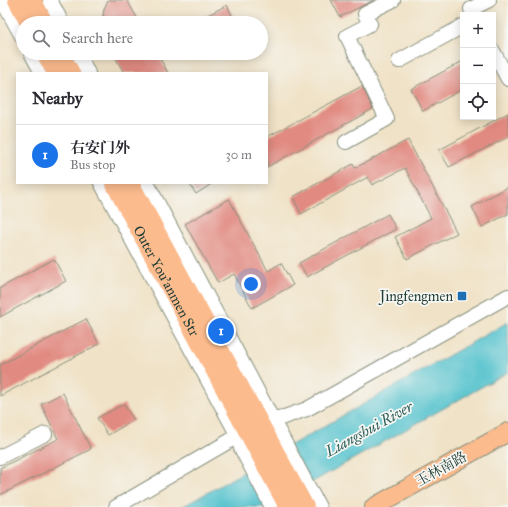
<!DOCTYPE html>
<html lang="en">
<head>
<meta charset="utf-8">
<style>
  :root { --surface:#fff; --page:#f2f2f3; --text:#2b2b33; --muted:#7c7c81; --line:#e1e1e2; --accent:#1a73e8 }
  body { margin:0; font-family:"IM FELL Great Primer","Noto Serif SC",serif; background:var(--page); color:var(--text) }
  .controls { position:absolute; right:12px; top:12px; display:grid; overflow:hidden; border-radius:0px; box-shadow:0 2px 10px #0003 }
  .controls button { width:36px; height:36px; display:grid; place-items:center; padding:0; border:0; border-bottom:1px solid var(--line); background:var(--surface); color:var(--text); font:20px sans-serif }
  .you { position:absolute; left:251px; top:284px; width:14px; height:14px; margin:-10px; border:3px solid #fff; border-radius:50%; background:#1a73e8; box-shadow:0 0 0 6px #1a73e833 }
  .badge { display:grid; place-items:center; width:26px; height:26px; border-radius:50%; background:var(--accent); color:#fff; font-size:13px; font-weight:700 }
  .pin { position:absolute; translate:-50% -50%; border:2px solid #fff; box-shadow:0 1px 4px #0006 }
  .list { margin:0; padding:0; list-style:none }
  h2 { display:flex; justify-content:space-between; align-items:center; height:52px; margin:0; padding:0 16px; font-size:17px }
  h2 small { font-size:13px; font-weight:400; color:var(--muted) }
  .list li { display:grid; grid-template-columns:26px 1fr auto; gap:12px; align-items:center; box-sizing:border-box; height:60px; padding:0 16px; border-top:1px solid var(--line) }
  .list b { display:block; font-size:15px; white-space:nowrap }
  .list p { margin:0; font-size:13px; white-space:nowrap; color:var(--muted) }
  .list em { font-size:13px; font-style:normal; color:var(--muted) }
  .icon { flex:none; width:22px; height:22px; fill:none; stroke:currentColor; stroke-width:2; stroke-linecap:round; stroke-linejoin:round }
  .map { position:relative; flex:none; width:508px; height:507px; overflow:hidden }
  .search { position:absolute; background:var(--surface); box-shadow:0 2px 10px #0003; left:16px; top:16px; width:252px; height:44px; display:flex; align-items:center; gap:10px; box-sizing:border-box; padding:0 14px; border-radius:22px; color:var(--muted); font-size:15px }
  .panel { position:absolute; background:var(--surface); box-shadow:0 2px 10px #0003; left:16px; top:72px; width:252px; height:112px; border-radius:0px }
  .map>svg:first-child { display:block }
  .water { fill:#55c2cd; stroke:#3a8080 }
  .building { fill:#e18a81 }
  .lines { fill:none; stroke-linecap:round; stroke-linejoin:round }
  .minor-casing { stroke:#88907d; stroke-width:16 }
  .major-casing { stroke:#88907d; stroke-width:20 }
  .minor { stroke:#fff; stroke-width:14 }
  .major { stroke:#fbbb8d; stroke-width:18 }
  .poi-dot { fill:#1f6fb2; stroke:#f6f6f2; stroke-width:1.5 }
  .labels { text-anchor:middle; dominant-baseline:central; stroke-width:3.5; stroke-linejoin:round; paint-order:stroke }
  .street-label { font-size:14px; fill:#1f3d34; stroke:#f6f6f2 }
  .poi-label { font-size:14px; fill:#1f3d34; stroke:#f6f6f2; text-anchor:end }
  .water-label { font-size:15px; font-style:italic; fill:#2c5e5a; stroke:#f6f6f2 }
</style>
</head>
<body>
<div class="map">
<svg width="508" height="507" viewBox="0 0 508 507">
  <rect width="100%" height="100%" fill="#f6f6f2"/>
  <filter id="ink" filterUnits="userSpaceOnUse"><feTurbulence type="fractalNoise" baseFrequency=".025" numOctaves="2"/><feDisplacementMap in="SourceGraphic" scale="8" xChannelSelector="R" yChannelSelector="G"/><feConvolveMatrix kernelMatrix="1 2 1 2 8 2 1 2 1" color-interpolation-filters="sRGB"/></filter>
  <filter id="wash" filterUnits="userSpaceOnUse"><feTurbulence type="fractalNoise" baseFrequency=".012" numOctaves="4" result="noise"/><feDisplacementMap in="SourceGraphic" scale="16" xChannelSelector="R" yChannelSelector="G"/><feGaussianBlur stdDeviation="0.9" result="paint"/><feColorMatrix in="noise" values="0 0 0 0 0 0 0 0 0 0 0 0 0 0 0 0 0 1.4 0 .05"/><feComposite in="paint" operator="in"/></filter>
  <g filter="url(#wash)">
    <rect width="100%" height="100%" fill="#f0e2c6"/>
    <path class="water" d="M508,322V372L268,507H182Z"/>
    <g id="blocks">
      <g class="building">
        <path d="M108,0H127L140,23H102L104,9Z"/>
        <path d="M331,0H374L340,17Z"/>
        <path d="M227,5L236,23H193Z"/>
        <path d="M113,53H157L168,73H124Z"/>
        <path d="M463,61V89L423,111L411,89Z"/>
        <path d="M362,86L373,109L267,167V137Z"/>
        <path d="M508,113V137L449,167L439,150Z"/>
        <path d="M408,140L457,233L407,259L395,237L431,218L405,168L372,185L368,177L301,214L293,197L353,164L355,168Z"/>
        <path d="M189,183H213L196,194Z"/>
        <path d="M508,187V214L482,227L472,207Z"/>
        <path d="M229,199L268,271L281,263L293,285L252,308L234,274L218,283L185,224Z"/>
        <path d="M388,214L396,229L307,277L299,263Z"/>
        <path d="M54,259L66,281L0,317V288Z"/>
        <path d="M86,319L99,344L0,396V365Z"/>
        <path d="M63,393L91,449L0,495V468L58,439L41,404Z"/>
        <path d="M124,404L134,420L108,435L97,418Z"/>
      </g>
    </g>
  </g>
  <g filter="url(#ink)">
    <use href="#blocks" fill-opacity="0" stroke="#88907d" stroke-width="1"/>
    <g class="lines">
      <defs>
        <g id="minor">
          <path d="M2,0L23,38"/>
          <path d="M50,0L62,23"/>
          <path d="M474,15L471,9L489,0"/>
          <path d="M493,51L508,79"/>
          <path d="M31,53L42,73"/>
          <path d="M78,53L88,73"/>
          <path d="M399,61L463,26"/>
          <path d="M346,142L387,119L347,36L370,24L365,14L393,0"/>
          <path d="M101,183L238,436L241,448L272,507"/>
          <path d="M147,183L319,507"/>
          <path d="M272,419L284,417L307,409L508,296"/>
          <path d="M0,457L45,434"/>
          <path d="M116,507L238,436"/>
        </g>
        <g id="major">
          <path d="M17,0L29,23"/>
          <path d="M32,0L44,23"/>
          <path d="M45,53L56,73"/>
          <path d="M60,53L71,73"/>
          <path id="s1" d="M114,183L288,507"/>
          <path d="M130,183L305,507"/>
          <path d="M374,507L508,432"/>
        </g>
      </defs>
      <use href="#minor" class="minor-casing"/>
      <use href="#major" class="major-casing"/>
      <use href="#minor" class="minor"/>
      <use href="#major" class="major"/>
    </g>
  </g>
  <rect class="poi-dot" x="457" y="291" width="10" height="10" rx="2"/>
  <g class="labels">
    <g class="street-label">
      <text stroke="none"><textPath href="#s1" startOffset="111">Outer You'anmen Str</textPath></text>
      <text transform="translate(441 469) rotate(-29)">玉林南路</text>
    </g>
    <g class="poi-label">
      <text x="453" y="296">Jingfengmen</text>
    </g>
    <g class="water-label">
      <text transform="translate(369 429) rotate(-29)">Liangshui River</text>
    </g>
  </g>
</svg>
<div class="controls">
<button>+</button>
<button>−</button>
<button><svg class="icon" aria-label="locate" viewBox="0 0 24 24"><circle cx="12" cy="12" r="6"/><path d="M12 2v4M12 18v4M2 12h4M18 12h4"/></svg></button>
</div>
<div class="you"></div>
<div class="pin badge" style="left:221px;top:331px">1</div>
<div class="search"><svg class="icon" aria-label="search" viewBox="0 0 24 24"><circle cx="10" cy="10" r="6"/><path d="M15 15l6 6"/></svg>Search here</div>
<section class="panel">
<h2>Nearby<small></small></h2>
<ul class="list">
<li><span class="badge">1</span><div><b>右安门外</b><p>Bus stop</p></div><em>30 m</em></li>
</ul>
</section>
</div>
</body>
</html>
